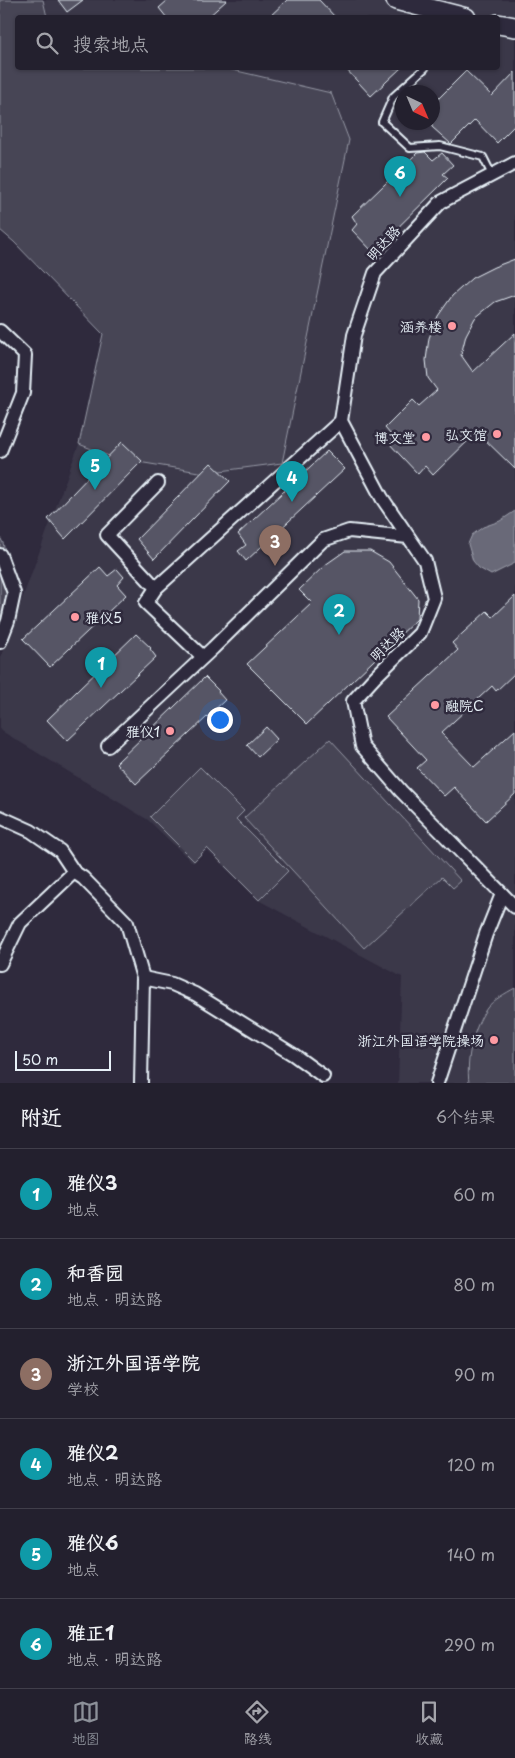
<!DOCTYPE html>
<html lang="zh">
<head>
<meta charset="utf-8">
<style>
  :root { --surface:#23202e; --page:#2b2836; --text:#f1f3f6; --muted:#a3a3aa; --line:#403e4a; --accent:#8c9099 }
  body { margin:0; font-family:"Playpen Sans","LXGW WenKai TC",sans-serif; background:var(--page); color:var(--text) }
  .compass { position:absolute; left:395px; top:85px; width:45px; height:45px; border-radius:50%; background:var(--surface); box-shadow:0 1px 4px #0004; rotate:136deg }
  .scale { position:absolute; left:15px; bottom:12px; width:96px; box-sizing:border-box; padding-left:5px; border:2px solid #e8f1f8; border-top:0; font-size:14px; line-height:18px; white-space:nowrap; color:#e8f1f8; -webkit-text-stroke:4px #2f2a3d; paint-order:stroke }
  .you { position:absolute; left:219px; top:719px; width:18px; height:18px; margin:-12px; border:4px solid #fff; border-radius:50%; background:#1a73e8; box-shadow:0 0 0 8px #1a73e833 }
  .badge { display:grid; place-items:center; width:32px; height:32px; border-radius:50%; background:var(--accent); color:#fff; font-size:16px; font-weight:700 }
  .pin { position:absolute; translate:-50% -41px; filter:drop-shadow(0 1px 2px #0008) }
  .pin::after { content:''; position:absolute; top:26px; width:18px; height:15px; background:inherit; clip-path:polygon(0 0,100% 0,50% 100%) }
  .list { margin:0; padding:0; list-style:none }
  h2 { display:flex; justify-content:space-between; align-items:center; height:65px; margin:0; padding:0 20px; font-size:21px }
  h2 small { font-size:16px; font-weight:400; color:var(--muted) }
  .list li { display:grid; grid-template-columns:32px 1fr auto; gap:15px; align-items:center; box-sizing:border-box; height:90px; padding:0 20px; border-top:1px solid var(--line) }
  .list b { display:block; font-size:19px; white-space:nowrap }
  .list p { margin:0; font-size:16px; white-space:nowrap; color:var(--muted) }
  .list em { font-size:16px; font-style:normal; color:var(--muted) }
  .icon { flex:none; width:28px; height:28px; fill:none; stroke:currentColor; stroke-width:2; stroke-linecap:round; stroke-linejoin:round }
  .map { position:relative; flex:none; width:515px; height:1083px; overflow:hidden }
  .search { position:absolute; background:var(--surface); box-shadow:0 1px 4px #0004; left:15px; right:15px; top:15px; height:55px; display:flex; align-items:center; gap:12px; box-sizing:border-box; padding:0 18px; border-radius:5px; color:var(--muted); font-size:19px }
  .sheet { height:605px; background:var(--surface) }
  nav { display:flex; justify-content:space-around; align-items:center; box-sizing:border-box; height:70px; border-top:1px solid var(--line); background:var(--surface); font-size:14px; color:var(--muted) }
  nav a { display:grid; justify-items:center; gap:2px }
  nav .on { color:var(--accent) }
  .map>svg:first-child { display:block }
  .built { fill:#3b3749; fill-rule:evenodd }
  .green { fill:#464455; stroke:#979aa6 }
  .water { fill:#696978; stroke:#9c9fab }
  .building { fill:#575565; stroke:#e8f1f8 }
  .lines { fill:none; stroke-linecap:round; stroke-linejoin:round }
  .lane-casing { stroke:#e8f1f8; stroke-width:10 }
  .street-casing { stroke:#e8f1f8; stroke-width:16 }
  .secondary-casing { stroke:#e8f1f8; stroke-width:22 }
  .lane { stroke:#2f2a3d; stroke-width:6 }
  .street { stroke:#2f2a3d; stroke-width:12 }
  .secondary { stroke:#2f2a3d; stroke-width:19 }
  .poi-dot { fill:#ff9aa2; stroke:#2f2a3d; stroke-width:2 }
  .labels { text-anchor:middle; dominant-baseline:central; stroke-width:5; stroke-linejoin:round; paint-order:stroke }
  .street-label { font-size:14px; fill:#e8f1f8; stroke:#2f2a3d }
  .poi-label { font-size:14px; fill:#e8f1f8; stroke:#2f2a3d; text-anchor:end }
</style>
</head>
<body>
<div class="map">
<svg width="515" height="1083" viewBox="0 0 515 1083">
  <rect width="100%" height="100%" fill="#2f2a3d"/>
  <filter id="ink" filterUnits="userSpaceOnUse"><feTurbulence type="fractalNoise" baseFrequency=".02" numOctaves="2"/><feDisplacementMap in="SourceGraphic" scale="10" xChannelSelector="R" yChannelSelector="G"/><feConvolveMatrix kernelMatrix="1 2 1 2 8 2 1 2 1" color-interpolation-filters="sRGB"/></filter>
  <g filter="url(#ink)">
    <path class="built" d="M43,0H515V1083H398L402,977L258,900L207,850L193,863L148,820L0,730V659L79,444L114,458L282,463L349,140L331,93L224,68H498V18H48ZM402,92H432V122H402Z"/>
    <g class="green">
      <path d="M0,0H43L47,17L18,18V68H224L331,93L349,140L282,463L205,473L114,458L79,444L103,334L14,242L0,230Z"/>
      <path d="M0,537L3,543L15,591L0,649Z"/>
      <path d="M330,739L461,881L453,888L442,877L364,948L244,818Z"/>
      <path d="M200,767L244,811L236,819L288,871L259,900L207,848L194,861L150,817Z"/>
      <path d="M515,988V1083H469C466,1059 473,1028 487,1008C493,1000 506,993 515,988Z"/>
    </g>
    <path class="water" d="M515,511V563L491,575L479,568L473,561L468,544L472,535L483,527L500,521Z"/>
    <g class="building">
      <path d="M58,0H83L67,12Z"/>
      <path d="M168,0H227L207,18H167L159,8Z"/>
      <path d="M287,0H319L336,18H268Z"/>
      <path d="M345,68H401L371,96Z"/>
      <path d="M466,71L492,96L515,72V125L497,143L475,120L451,144L432,127V105Z"/>
      <path d="M425,152L433,160L442,153L453,165L443,174L448,178L373,252L352,230L357,224L352,216L417,153Z"/>
      <path d="M515,259V295L495,302L475,318L466,335L461,355L473,372L515,333V469L477,432L433,475L425,466L418,474L386,440L391,435L385,428L413,400L419,406L437,390L428,378L426,360L429,338L438,316L452,296L472,278L494,267Z"/>
      <path d="M122,442L142,461L65,539L48,519Z"/>
      <path d="M327,451L345,469L246,561L238,551L246,545L238,534Z"/>
      <path d="M211,463L230,481L154,559L137,539Z"/>
      <path d="M345,551H370L389,562L418,599L417,619L307,724L247,664L312,603L299,590L325,565Z"/>
      <path d="M100,567L108,576L117,569L124,577L117,585L126,595L50,667L23,639Z"/>
      <path d="M515,596V673L496,691L492,686L441,733L474,767L515,730V794L486,821L454,787L444,796L417,768L426,760L386,717L458,650L452,643L487,611L493,617Z"/>
      <path d="M136,634L151,648L150,649L156,657L67,741L47,720Z"/>
      <path d="M205,677L219,691L218,692L225,700L136,784L116,763Z"/>
      <path d="M266,727L277,739L258,757L247,745Z"/>
    </g>
    <g class="lines">
      <defs>
        <path id="lane" d="M425,68L393,97L382,122L410,148L440,146L483,157L492,175"/>
        <g id="street">
          <path d="M515,163L441,202L375,273L354,335L341,421L382,498L425,561L434,598L420,633L375,677L353,701L362,746L401,791L515,907"/>
          <path d="M0,331L25,355L23,393L0,451"/>
          <path d="M158,483L107,535L156,588L146,603L203,657"/>
          <path d="M0,555L14,593L8,621L0,642"/>
          <path d="M156,588L341,421"/>
          <path d="M108,746L213,648L323,540L349,531L408,537"/>
          <path d="M0,817L31,831L60,851L74,872L83,878L127,923L143,978L141,1083"/>
          <path d="M0,964L20,923L74,872"/>
          <path d="M143,978L172,984L195,994L294,1055L323,1076"/>
          <path d="M437,1083L486,934L502,894"/>
        </g>
        <g id="secondary">
          <path d="M396,0L466,18"/>
          <path d="M498,24L515,27"/>
        </g>
      </defs>
      <use href="#lane" class="lane-casing"/>
      <use href="#street" class="street-casing"/>
      <use href="#secondary" class="secondary-casing"/>
      <use href="#lane" class="lane"/>
      <use href="#street" class="street"/>
      <use href="#secondary" class="secondary"/>
    </g>
  </g>
  <g class="poi-dot">
    <circle cx="452" cy="326" r="5"/>
    <circle cx="497" cy="434" r="5"/>
    <circle cx="426" cy="437" r="5"/>
    <circle cx="75" cy="617" r="5"/>
    <circle cx="435" cy="705" r="5"/>
    <circle cx="170" cy="731" r="5"/>
    <circle cx="494" cy="1040" r="5"/>
  </g>
  <g class="labels">
    <g class="street-label">
      <text transform="translate(383 243) rotate(-48)">明达路</text>
      <text transform="translate(387 644) rotate(-44)">明达路</text>
    </g>
    <g class="poi-label">
      <text x="442" y="326">涵养楼</text>
      <text x="487" y="434">弘文馆</text>
      <text x="416" y="437">博文堂</text>
      <text x="85" y="617" text-anchor="start">雅仪5</text>
      <text x="445" y="705" text-anchor="start">融院C</text>
      <text x="160" y="731">雅仪1</text>
      <text x="484" y="1040">浙江外国语学院操场</text>
    </g>
  </g>
</svg>
<svg class="compass" viewBox="-18 -18 36 36"><path d="M0-13l5 13h-10z" fill="#e53935"/><path d="M0 13l5-13h-10z" fill="#a3a3aa"/></svg>
<div class="scale">50 m</div>
<div class="you"></div>
<div class="pin badge" style="left:101px;top:688px;background:#0f9aa8">1</div>
<div class="pin badge" style="left:339px;top:635px;background:#0f9aa8">2</div>
<div class="pin badge" style="left:275px;top:566px;background:#8d6e63">3</div>
<div class="pin badge" style="left:292px;top:502px;background:#0f9aa8">4</div>
<div class="pin badge" style="left:95px;top:490px;background:#0f9aa8">5</div>
<div class="pin badge" style="left:400px;top:197px;background:#0f9aa8">6</div>
<div class="search"><svg class="icon" aria-label="search" viewBox="0 0 24 24"><circle cx="10" cy="10" r="6"/><path d="M15 15l6 6"/></svg>搜索地点</div>
</div>
<section class="sheet">
<h2>附近<small>6个结果</small></h2>
<ul class="list">
<li><span class="badge" style="background:#0f9aa8">1</span><div><b>雅仪3</b><p>地点</p></div><em>60 m</em></li>
<li><span class="badge" style="background:#0f9aa8">2</span><div><b>和香园</b><p>地点 · 明达路</p></div><em>80 m</em></li>
<li><span class="badge" style="background:#8d6e63">3</span><div><b>浙江外国语学院</b><p>学校</p></div><em>90 m</em></li>
<li><span class="badge" style="background:#0f9aa8">4</span><div><b>雅仪2</b><p>地点 · 明达路</p></div><em>120 m</em></li>
<li><span class="badge" style="background:#0f9aa8">5</span><div><b>雅仪6</b><p>地点</p></div><em>140 m</em></li>
<li><span class="badge" style="background:#0f9aa8">6</span><div><b>雅正1</b><p>地点 · 明达路</p></div><em>290 m</em></li>
</ul>
</section>
<nav>
<a class="on"><svg class="icon" aria-label="map" viewBox="0 0 24 24"><path d="M3 6l6-2 6 2 6-2v14l-6 2-6-2-6 2zM9 4v14M15 6v14"/></svg>地图</a>
<a><svg class="icon" aria-label="directions" viewBox="0 0 24 24"><path d="M12 3l9 9-9 9-9-9zM9 14v-3h6M13 9l2 2-2 2"/></svg>路线</a>
<a><svg class="icon" aria-label="saved" viewBox="0 0 24 24"><path d="M7 4h10v16l-5-4-5 4z"/></svg>收藏</a>
</nav>
</body>
</html>
